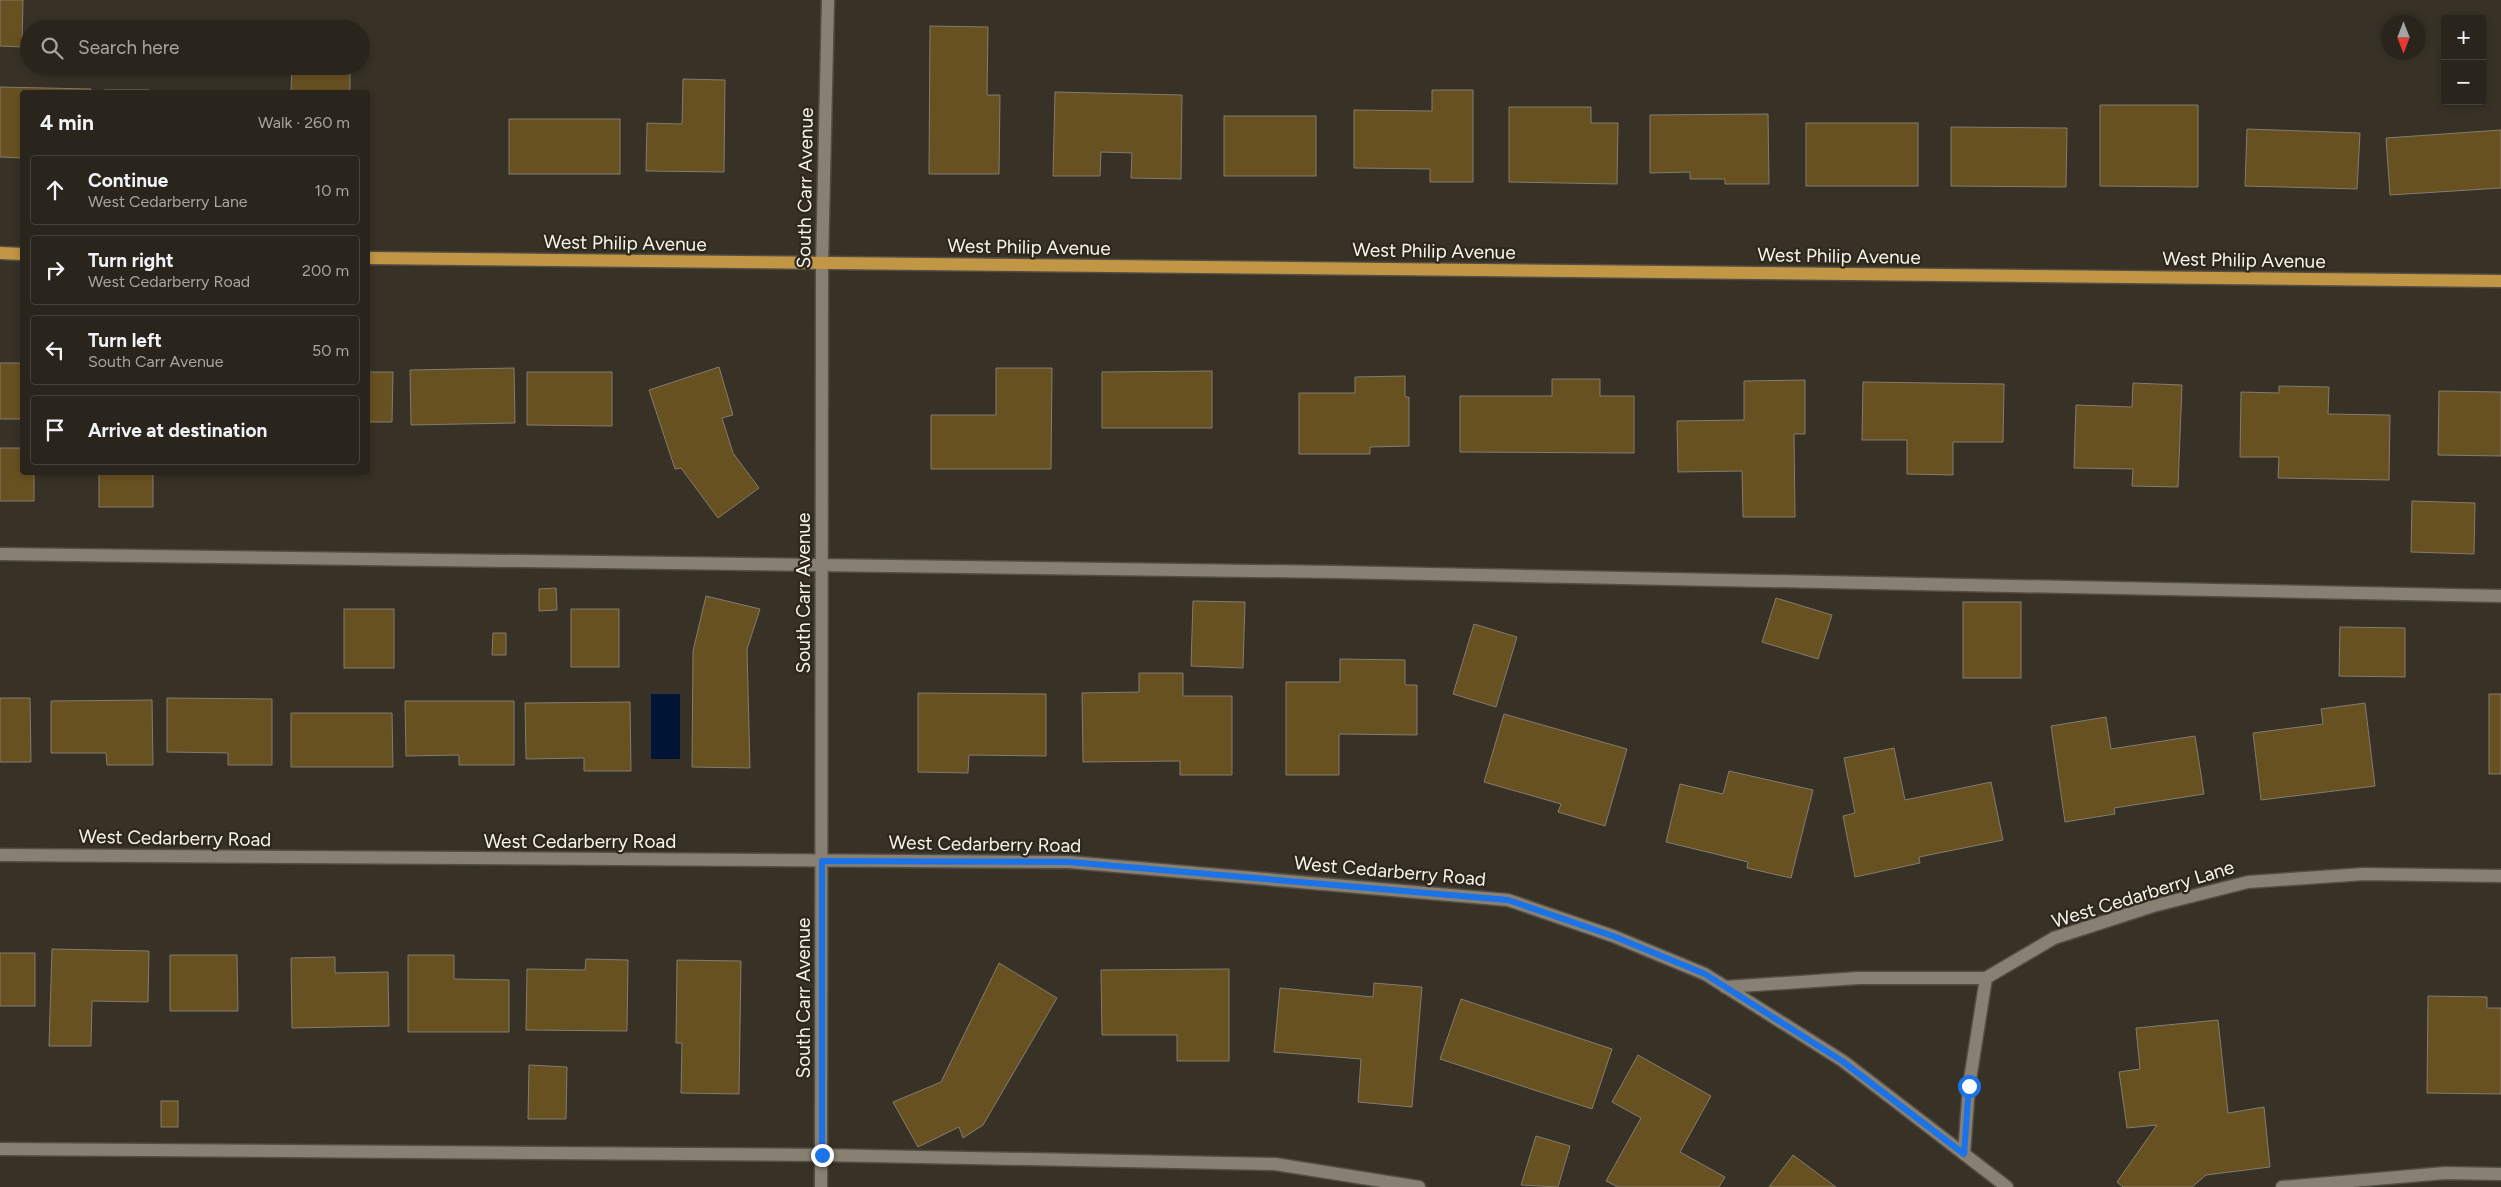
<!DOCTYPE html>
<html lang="en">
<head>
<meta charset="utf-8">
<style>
  :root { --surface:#29251c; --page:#353129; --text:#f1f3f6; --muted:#a5a5a3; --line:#45423b }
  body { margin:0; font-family:Figtree,sans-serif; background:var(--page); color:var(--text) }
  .controls { position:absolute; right:15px; top:15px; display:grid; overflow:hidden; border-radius:5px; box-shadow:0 2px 8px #0003 }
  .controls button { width:45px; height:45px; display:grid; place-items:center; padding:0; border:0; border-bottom:1px solid var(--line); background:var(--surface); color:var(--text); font:25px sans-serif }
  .compass { position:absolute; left:2381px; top:15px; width:45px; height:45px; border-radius:50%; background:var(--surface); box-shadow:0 2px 8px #0003; rotate:180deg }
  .stop { position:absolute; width:15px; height:15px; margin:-11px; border:4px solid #1a73e8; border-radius:50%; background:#fff }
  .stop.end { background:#1a73e8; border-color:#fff; box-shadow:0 1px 5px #0008 }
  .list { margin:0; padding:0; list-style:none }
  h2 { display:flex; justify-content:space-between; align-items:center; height:65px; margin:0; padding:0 20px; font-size:21px }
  h2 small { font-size:16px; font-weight:400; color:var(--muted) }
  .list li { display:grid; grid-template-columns:32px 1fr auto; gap:15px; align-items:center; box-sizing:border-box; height:70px; margin:0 10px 10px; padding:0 10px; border:1px solid var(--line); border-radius:5px }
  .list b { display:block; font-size:19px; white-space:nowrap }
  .list p { margin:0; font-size:16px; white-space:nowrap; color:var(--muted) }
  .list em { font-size:16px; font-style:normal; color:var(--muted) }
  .icon { flex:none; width:28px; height:28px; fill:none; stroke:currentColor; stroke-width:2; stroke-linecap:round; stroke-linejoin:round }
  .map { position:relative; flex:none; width:2501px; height:1187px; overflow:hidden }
  .search { position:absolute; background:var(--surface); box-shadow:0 2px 8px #0003; left:20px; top:20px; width:350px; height:55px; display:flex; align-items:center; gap:12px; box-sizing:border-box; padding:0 18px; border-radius:28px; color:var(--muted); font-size:19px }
  .panel { position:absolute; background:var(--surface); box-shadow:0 2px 8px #0003; left:20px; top:90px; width:350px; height:385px; border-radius:5px }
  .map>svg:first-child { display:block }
  .water { fill:#001535 }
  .building { fill:#685121; stroke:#837c6f }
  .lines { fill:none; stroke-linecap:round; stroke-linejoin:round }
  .minor-casing { stroke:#524e44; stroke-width:15 }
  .major-casing { stroke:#524e44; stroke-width:15 }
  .minor { stroke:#878073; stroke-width:12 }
  .major { stroke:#c19645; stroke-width:12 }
  .route { stroke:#1a73e8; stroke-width:6 }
  .labels { text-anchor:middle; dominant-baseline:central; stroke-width:4.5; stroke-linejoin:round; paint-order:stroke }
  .street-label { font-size:19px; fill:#f8f4ed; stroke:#2d271c }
</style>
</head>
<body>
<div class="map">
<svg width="2501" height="1187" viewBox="0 0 2501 1187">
  <rect width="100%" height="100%" fill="#373126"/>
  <rect class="water" x="651" y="694" width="29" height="65"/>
  <g class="building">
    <path d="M0,0H23L22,47L0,46Z"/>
    <path d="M930,26L988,27L987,95H1000L999,174H929Z"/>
    <path d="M292,66H350V92H291Z"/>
    <path d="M683,79L725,80L724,172L646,171L647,123L682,124Z"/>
    <path d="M0,87L91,89L90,92H22V158L0,157Z"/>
    <rect x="105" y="90" width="44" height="2"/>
    <path d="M1432,90H1473V182H1430V169L1354,168V110L1432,111Z"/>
    <path d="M1055,92L1182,95L1181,179L1131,178L1132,153L1101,152L1100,176H1053Z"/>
    <path d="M2100,105H2198V187L2100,186Z"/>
    <path d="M1509,107H1591V123H1618L1617,184L1509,182Z"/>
    <path d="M1768,114L1769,184H1725V179H1690V172L1650,173V115Z"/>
    <rect x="1224" y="116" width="92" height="60"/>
    <rect x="509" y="119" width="111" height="55"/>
    <rect x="1806" y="123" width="112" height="63"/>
    <path d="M1951,127L2067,128L2066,187L1951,186Z"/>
    <path d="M2247,129L2360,133L2357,189L2245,186Z"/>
    <path d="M2501,130V188L2390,195L2386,138Z"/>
    <rect x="0" y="363" width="22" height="56"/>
    <path d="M719,367L733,415L722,418L733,453L759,488L718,518L681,468L675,469L649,390Z"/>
    <path d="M514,368L515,423L411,425L410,370Z"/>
    <path d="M996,368H1052L1051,469H931V415H996Z"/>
    <path d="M1212,371V428H1102V372Z"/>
    <path d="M368,372H393L392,422H368Z"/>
    <path d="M527,372H612V426L527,425Z"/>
    <path d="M1405,376V397H1409V446L1370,447V454H1299V393H1355V377Z"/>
    <path d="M1552,379H1600V396H1634V453L1460,452V396H1552Z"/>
    <path d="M1805,380V434H1794L1795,517H1743L1742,471L1678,472L1677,421L1744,420V381Z"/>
    <path d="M1863,382L2004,384L2003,442H1953V475L1907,474V440H1862Z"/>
    <path d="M2133,383L2182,385L2178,487L2132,486L2133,469L2074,468L2076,405L2132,407Z"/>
    <path d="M2279,386L2329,387L2328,414L2390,415L2389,480L2278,478L2279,457H2240L2241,392L2279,393Z"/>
    <path d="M2439,391L2501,392V456L2438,455Z"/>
    <path d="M0,448H22V472H34V501H0Z"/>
    <rect x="99" y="472" width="54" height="35"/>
    <path d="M2412,501L2475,503L2474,554L2411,552Z"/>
    <path d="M556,588L557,610L539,611V589Z"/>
    <path d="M706,596L760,609L747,649L750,768L692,767L693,651Z"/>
    <path d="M1776,598L1832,615L1818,659L1762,642Z"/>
    <path d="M1193,601L1245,602L1243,668L1191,666Z"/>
    <rect x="1963" y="602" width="58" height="76"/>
    <rect x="344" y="609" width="50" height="59"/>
    <rect x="571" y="609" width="48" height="58"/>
    <path d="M1474,624L1517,637L1496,707L1453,694Z"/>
    <path d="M2340,627L2405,628V677L2339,676Z"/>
    <path d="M493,633H506V655H492Z"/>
    <path d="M1340,659L1405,660V685H1417V735L1339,734V775H1286V682H1340Z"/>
    <path d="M1139,673H1183V696H1232V775H1180V761L1083,762L1082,693L1139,692Z"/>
    <path d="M918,693L1046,694V756L969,755L968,773L918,772Z"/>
    <rect x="2489" y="694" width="12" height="80"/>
    <path d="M0,698H30L31,762H0Z"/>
    <path d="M167,698L272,699V765H228V753L167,752Z"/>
    <path d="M152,700L153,765H107L106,753H51V701Z"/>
    <path d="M405,701H514V765H459V755L406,756Z"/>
    <path d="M630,702L631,771H584V758L526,759L525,703Z"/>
    <path d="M2365,703L2375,786L2261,800L2253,733L2323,724L2321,709Z"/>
    <path d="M291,713H392L393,767H291Z"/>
    <path d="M1504,714L1627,749L1605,826L1558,812L1561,804L1484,782Z"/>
    <path d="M2106,717L2111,749L2195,736L2204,794L2114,808L2115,814L2065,822L2051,726Z"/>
    <path d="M1894,748L1905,800L1991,782L2003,840L1919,857L1920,863L1855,877L1843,816L1855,813L1844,758Z"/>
    <path d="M1729,771L1813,790L1791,878L1747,868L1748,862L1666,842L1680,784L1723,794Z"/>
    <path d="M52,949L149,951L148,1002L92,1001L91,1046H49Z"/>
    <rect x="0" y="953" width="35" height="53"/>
    <path d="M170,955H237L238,1011H170Z"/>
    <path d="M408,955H454V979L509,980V1032H408Z"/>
    <path d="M335,957V973L388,972L389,1026L292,1028L291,958Z"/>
    <path d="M586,959L628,960L627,1031L526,1030L527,969L585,970Z"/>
    <path d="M677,960L741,961L739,1094L681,1093L682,1043H676Z"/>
    <path d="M999,963L1057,998L983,1125L963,1138L959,1127L918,1147L893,1102L941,1082Z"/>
    <path d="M1229,969V1061H1177V1035H1102L1101,970Z"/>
    <path d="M1374,983L1422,987L1412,1107L1358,1102L1361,1059L1274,1052L1280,988L1373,997Z"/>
    <path d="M2428,996L2487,997V1008H2501V1094L2427,1093Z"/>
    <path d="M1461,999L1612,1049L1592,1109L1440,1059Z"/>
    <path d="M2218,1020L2228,1113L2264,1107L2270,1167L2206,1175L2192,1187H2123L2117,1182L2157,1125L2127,1128L2119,1072L2140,1069L2136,1028Z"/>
    <path d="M1638,1055L1711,1096L1680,1152L1725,1177L1719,1187H1618L1606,1181L1641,1118L1612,1102Z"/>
    <path d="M529,1065L567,1067L566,1119H528Z"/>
    <rect x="161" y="1101" width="17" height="26"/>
    <path d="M1536,1136L1570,1146L1558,1187L1521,1185Z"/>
    <path d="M1793,1155L1836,1187H1769Z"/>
  </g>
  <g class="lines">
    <defs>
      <g id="minor">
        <path d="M0,554L1335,572L2501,596"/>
        <path d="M0,855L1069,862L1508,900L1613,936L1705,974L1843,1061L2007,1187"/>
        <path d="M1725,987L1859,978H1986"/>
        <path d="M0,1149L821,1155L1275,1164L1419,1187"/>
        <path d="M1964,1154L1969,1086L1986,978L2054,938L2153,906L2248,882L2364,874L2501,876"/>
        <path d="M821,1187L822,264L828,0"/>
        <path d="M2282,1187L2445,1173L2501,1174"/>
      </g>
      <g id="major">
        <path d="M0,253L22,254"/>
        <path d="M368,258L2501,281"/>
      </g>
    </defs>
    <use href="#minor" class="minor-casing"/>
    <use href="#major" class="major-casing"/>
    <use href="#minor" class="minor"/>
    <use href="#major" class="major"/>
  </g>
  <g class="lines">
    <path class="route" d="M822,1155V861L1069,862L1508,900L1613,936L1705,974L1842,1061L1964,1154L1969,1086"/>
  </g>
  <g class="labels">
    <g class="street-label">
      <text transform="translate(805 188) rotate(-89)">South Carr Avenue</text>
      <text transform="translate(625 243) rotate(1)">West Philip Avenue</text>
      <text transform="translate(1029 247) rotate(1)">West Philip Avenue</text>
      <text transform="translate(1434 251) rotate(1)">West Philip Avenue</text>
      <text transform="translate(1839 256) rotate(1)">West Philip Avenue</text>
      <text transform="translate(2244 260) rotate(1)">West Philip Avenue</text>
      <text transform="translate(803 593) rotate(-90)">South Carr Avenue</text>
      <text transform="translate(175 838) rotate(1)">West Cedarberry Road</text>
      <text x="580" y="841">West Cedarberry Road</text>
      <text transform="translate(985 844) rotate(1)">West Cedarberry Road</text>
      <text transform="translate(1390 871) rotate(5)">West Cedarberry Road</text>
      <text transform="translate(2143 894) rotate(-17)">West Cedarberry Lane</text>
      <text transform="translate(803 998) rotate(-90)">South Carr Avenue</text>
    </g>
  </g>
</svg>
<div class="controls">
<button>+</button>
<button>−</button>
</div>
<svg class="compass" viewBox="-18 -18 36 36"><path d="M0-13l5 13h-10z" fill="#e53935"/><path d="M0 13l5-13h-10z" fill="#a5a5a3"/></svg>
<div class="stop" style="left:1969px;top:1086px"></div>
<div class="stop end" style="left:822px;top:1155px"></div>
<div class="search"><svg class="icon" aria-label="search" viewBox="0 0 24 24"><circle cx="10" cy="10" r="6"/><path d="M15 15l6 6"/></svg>Search here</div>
<section class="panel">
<h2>4 min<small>Walk · 260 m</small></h2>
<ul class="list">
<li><svg class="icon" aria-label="ahead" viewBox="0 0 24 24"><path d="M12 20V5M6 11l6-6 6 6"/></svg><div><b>Continue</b><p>West Cedarberry Lane</p></div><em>10 m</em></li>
<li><svg class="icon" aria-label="right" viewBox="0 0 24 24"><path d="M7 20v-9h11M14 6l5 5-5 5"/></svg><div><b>Turn right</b><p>West Cedarberry Road</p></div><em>200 m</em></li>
<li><svg class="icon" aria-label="left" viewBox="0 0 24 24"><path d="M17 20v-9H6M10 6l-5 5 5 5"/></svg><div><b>Turn left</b><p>South Carr Avenue</p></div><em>50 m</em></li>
<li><svg class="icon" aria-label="arrive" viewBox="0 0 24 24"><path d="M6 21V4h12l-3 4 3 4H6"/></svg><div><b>Arrive at destination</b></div></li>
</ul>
</section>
</div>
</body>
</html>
